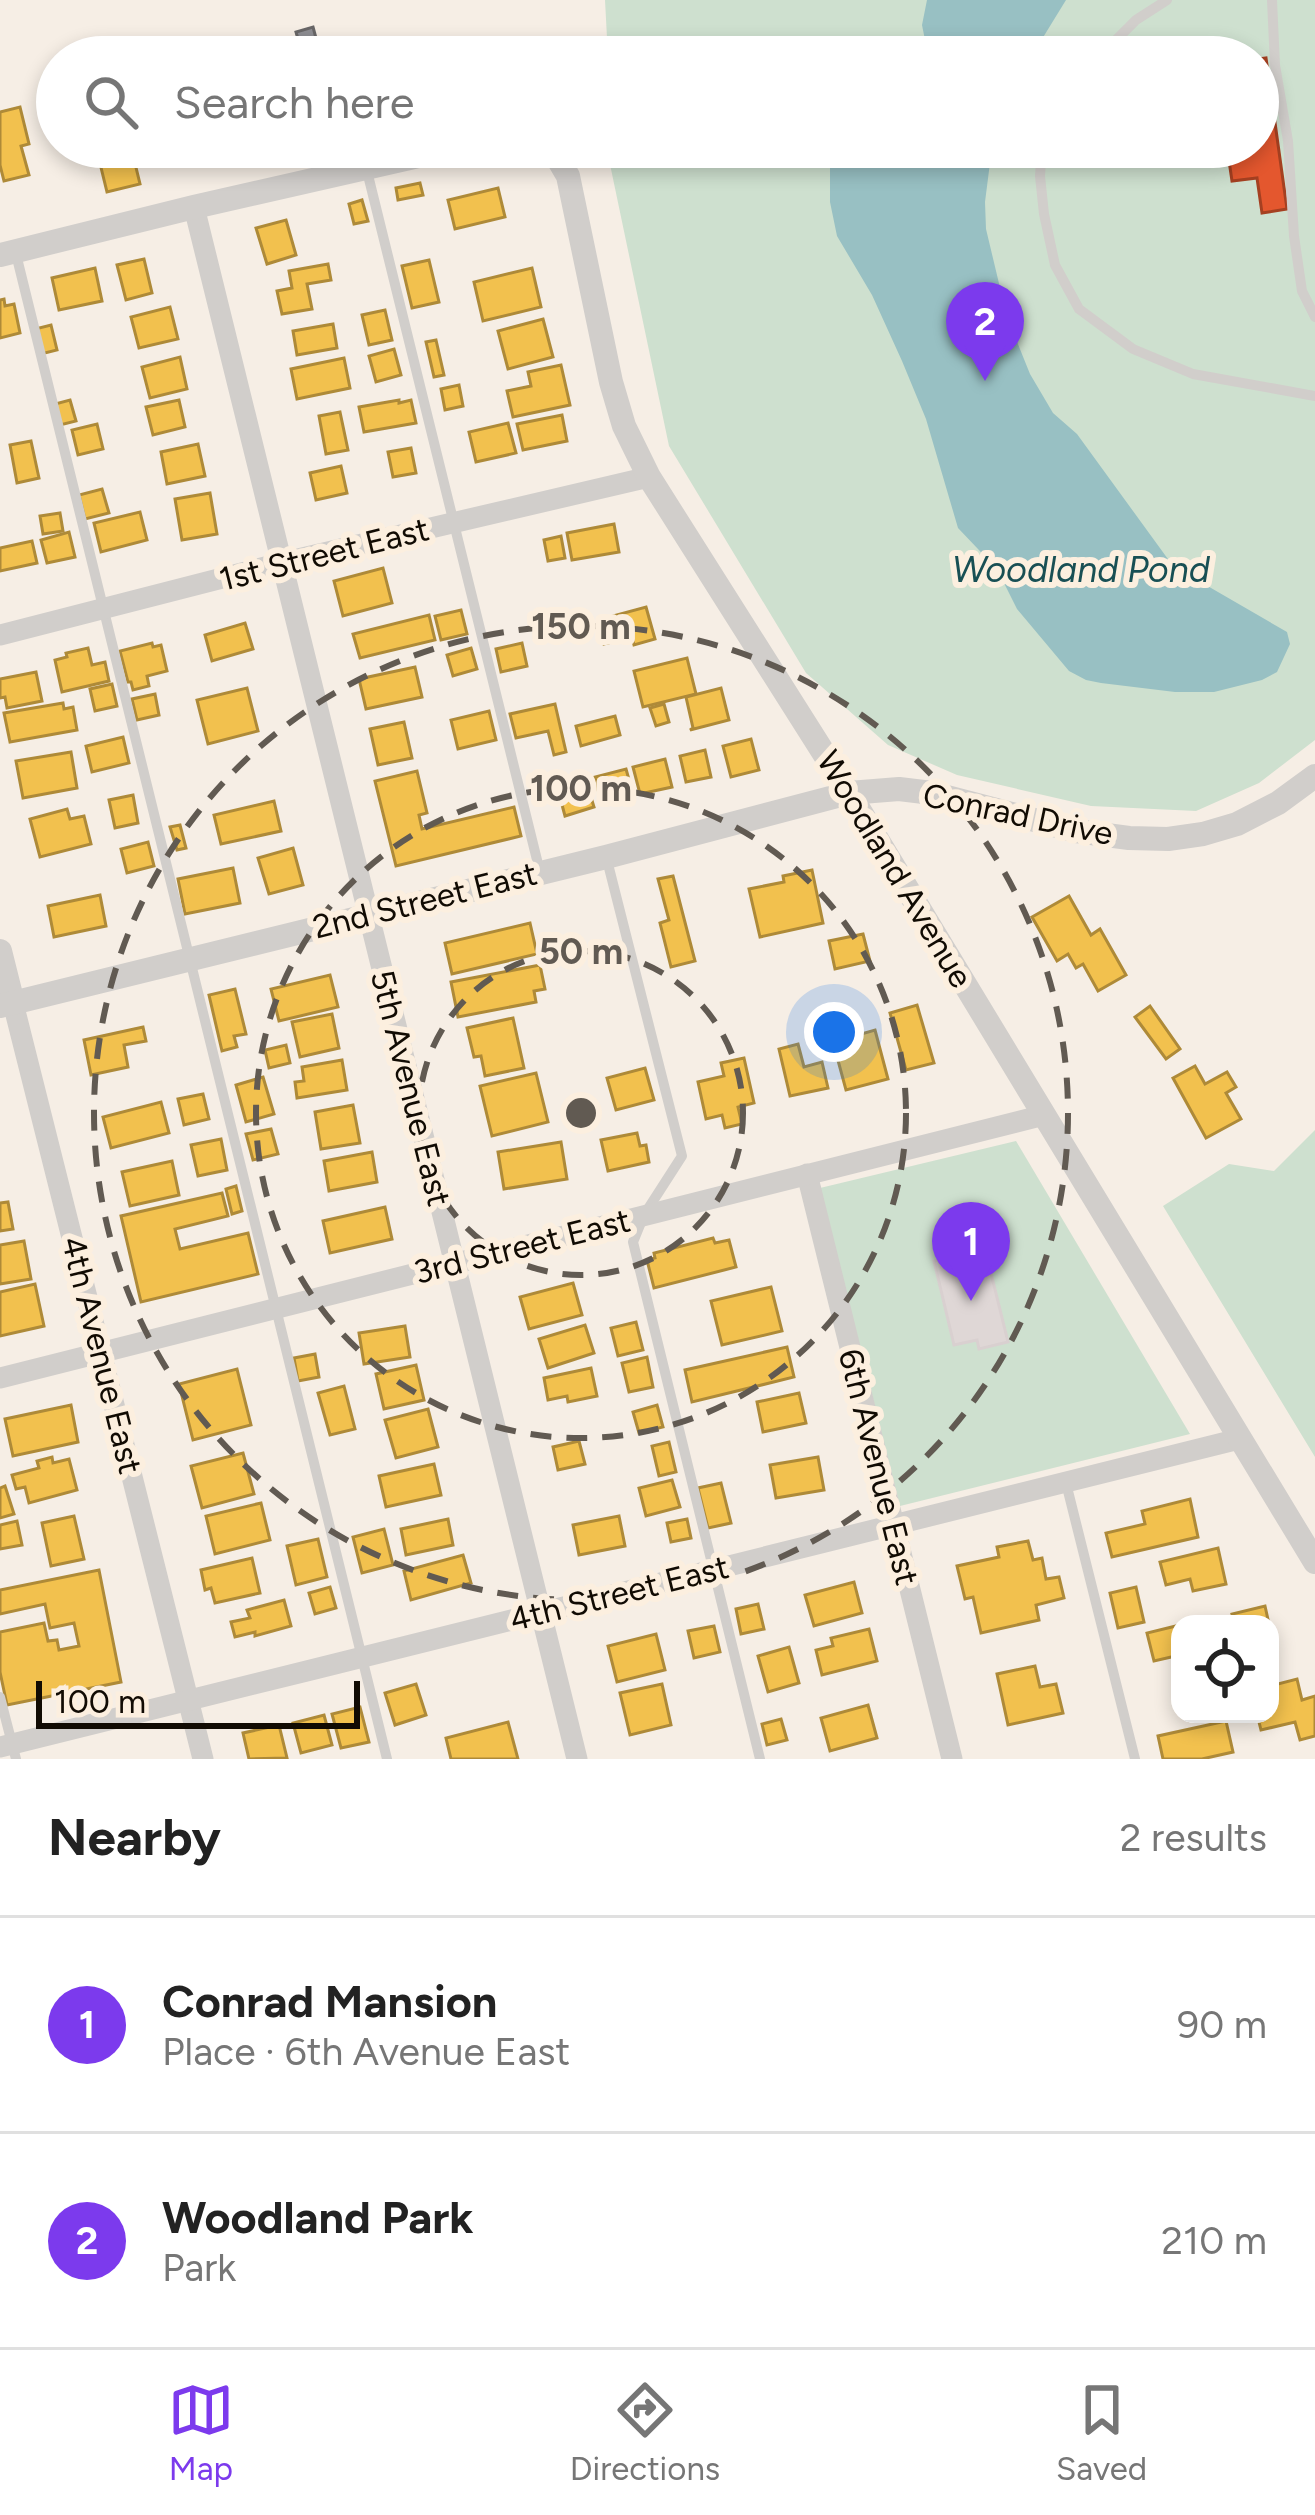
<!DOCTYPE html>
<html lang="en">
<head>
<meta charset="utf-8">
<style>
  :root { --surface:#fff; --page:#f6f6f6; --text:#222; --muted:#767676; --line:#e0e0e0; --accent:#7c3aed }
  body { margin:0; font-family:Figtree,sans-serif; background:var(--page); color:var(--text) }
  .controls { position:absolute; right:36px; bottom:36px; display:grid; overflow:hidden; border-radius:24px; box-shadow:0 6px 18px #0003 }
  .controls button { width:108px; height:108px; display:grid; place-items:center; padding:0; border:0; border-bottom:3px solid var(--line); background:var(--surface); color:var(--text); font:60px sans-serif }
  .scale { position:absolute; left:36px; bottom:30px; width:324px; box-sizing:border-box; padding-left:12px; border:6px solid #110b03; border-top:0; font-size:33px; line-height:42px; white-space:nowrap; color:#110b03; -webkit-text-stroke:9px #fcefdf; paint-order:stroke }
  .you { position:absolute; left:834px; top:1032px; width:42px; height:42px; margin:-30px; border:9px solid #fff; border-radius:50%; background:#1a73e8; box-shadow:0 0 0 18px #1a73e833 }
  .badge { display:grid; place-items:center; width:78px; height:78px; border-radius:50%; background:var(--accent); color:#fff; font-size:39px; font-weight:700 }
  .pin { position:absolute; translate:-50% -99px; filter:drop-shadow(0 3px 6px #0008) }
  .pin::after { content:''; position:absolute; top:63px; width:42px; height:36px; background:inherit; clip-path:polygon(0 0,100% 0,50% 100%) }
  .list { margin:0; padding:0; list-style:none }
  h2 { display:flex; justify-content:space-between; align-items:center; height:156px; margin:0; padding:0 48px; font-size:51px }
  h2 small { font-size:39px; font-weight:400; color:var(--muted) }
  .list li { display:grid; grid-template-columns:78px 1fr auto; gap:36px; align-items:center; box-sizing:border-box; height:216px; padding:0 48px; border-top:3px solid var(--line) }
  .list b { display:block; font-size:45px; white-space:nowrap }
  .list p { margin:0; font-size:39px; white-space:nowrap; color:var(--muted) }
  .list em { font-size:39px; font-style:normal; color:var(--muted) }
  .icon { flex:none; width:66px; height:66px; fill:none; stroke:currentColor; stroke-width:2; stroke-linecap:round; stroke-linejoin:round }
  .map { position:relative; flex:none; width:1315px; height:1759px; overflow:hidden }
  .search { position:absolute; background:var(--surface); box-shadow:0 6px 18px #0003; left:36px; right:36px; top:36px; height:132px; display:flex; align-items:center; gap:30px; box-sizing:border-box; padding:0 42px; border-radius:66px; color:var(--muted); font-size:45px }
  .sheet { height:588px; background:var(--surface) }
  nav { display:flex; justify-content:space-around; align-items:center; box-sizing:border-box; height:168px; border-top:3px solid var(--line); background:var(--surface); font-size:33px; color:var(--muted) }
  nav a { display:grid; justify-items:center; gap:6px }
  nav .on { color:var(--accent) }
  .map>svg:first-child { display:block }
  .green { fill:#cee0cf }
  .water { fill:#98c0c3 }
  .homes { fill:#f2c14e; stroke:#ae8a38; stroke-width:3 }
  .shops { fill:#e4572e; stroke:#a54021; stroke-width:3 }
  .industry { fill:#8d8d92; stroke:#686667; stroke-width:3 }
  .building { fill:#dfd7d6; stroke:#d9d0d0; stroke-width:3 }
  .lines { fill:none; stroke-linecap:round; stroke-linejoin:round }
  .service { stroke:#d1cecb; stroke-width:10 }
  .minor { stroke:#d1cecb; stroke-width:21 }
  .tertiary { stroke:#d1cecb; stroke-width:24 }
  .ring { fill:none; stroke:#615a52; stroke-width:6; stroke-dasharray:21 15 }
  .labels { text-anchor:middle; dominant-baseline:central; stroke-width:12; stroke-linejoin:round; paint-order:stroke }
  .street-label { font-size:33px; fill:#110b03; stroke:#fcefdf }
  .water-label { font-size:36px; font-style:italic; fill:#184f54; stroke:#fcefdf }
  .centre { fill:#615a52; stroke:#fcefdf; stroke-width:6 }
  .ring-label { font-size:36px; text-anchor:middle; font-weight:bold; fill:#615a52; stroke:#fcefdf; stroke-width:12; stroke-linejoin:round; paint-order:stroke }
</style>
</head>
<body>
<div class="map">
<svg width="1315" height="1759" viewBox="0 0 1315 1759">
  <rect width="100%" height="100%" fill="#f6eee5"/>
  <g class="green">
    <path d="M605,0H1315V740L1259,783L1196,811L1091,806L957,775L888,745L806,673L669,446L607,150V147H1258V57H608Z"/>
    <path d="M1315,1130V1457L1163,1206L1229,1164L1274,1171Z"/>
    <path d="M1016,1141L1190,1434L900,1506L820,1188Z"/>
  </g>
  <g class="water">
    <path d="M927,0H1066L1031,57H914L925,40L922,25Z"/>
    <path d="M830,147H992L985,202L986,229L1007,317L1030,374L1053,413L1077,434L1173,566L1287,632L1290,644L1277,672L1262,680L1214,692H1175L1101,683L1086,680L1069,671L1017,609L997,569L958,528L926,419L902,361L872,295L837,236L830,202Z"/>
  </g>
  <g class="homes">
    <path d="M20,107L29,144L21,146L29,175L4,181L0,165V112Z"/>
    <path d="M96,147H131L140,184L107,192Z"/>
    <path d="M420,183L423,195L398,200L396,188Z"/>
    <path d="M498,188L505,217L455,229L448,200Z"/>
    <path d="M362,200L368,221L354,224L349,204Z"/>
    <path d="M286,220L296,255L267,264L256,228Z"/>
    <path d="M144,259L152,293L126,300L117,265Z"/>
    <path d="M429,260L439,302L412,308L402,266Z"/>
    <path d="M328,264L331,280L307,284L312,309L282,314L277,291L292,288L289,271Z"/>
    <path d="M95,268L102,301L59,310L52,278Z"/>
    <path d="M532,268L541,307L483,321L474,282Z"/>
    <path d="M4,299L5,306L14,304L20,333L0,338V300Z"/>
    <path d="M170,307L178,339L139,348L131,317Z"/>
    <path d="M385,310L392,340L369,345L362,315Z"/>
    <path d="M543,319L553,357L508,369L498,331Z"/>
    <path d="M333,324L337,348L297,355L293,331Z"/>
    <path d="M51,325L57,350L41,354L35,329Z"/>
    <path d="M436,340L444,375L434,377L426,342Z"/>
    <path d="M394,349L401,375L376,382L369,356Z"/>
    <path d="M180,357L187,389L150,398L142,367Z"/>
    <path d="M344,358L350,388L297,399L291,369Z"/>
    <path d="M561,365L570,405L513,417L507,391L531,386L528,372Z"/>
    <path d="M459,385L463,406L445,410L441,389Z"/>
    <path d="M70,400L76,421L60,425L55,404Z"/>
    <path d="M179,400L185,427L153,435L146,407Z"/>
    <path d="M399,400V403L411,400L416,423L364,432L359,407Z"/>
    <path d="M340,412L348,450L326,454L319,416Z"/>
    <path d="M562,415L567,441L523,450L517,424Z"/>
    <path d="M508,423L516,453L476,462L469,432Z"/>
    <path d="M97,424L103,449L78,455L72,430Z"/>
    <path d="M31,441L39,478L17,483L10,445Z"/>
    <path d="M198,444L205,476L167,484L161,452Z"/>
    <path d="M411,448L416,473L393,477L388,452Z"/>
    <path d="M341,466L347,493L316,500L310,473Z"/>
    <path d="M102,489L109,513L85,519L79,495Z"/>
    <path d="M210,493L217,534L182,540L175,499Z"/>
    <path d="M140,512L147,540L101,552L94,523Z"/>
    <path d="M60,513L63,531L43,534L40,516Z"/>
    <path d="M614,524L619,552L572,560L567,533Z"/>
    <path d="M69,532L75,557L47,563L41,540Z"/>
    <path d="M561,536L565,558L548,561L544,540Z"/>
    <path d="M32,541L37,563L0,571V548Z"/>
    <path d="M383,568L392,603L343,616L334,581Z"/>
    <path d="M646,607L655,639L634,645L632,637L604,644L598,620Z"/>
    <path d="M461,610L467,634L441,640L435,616Z"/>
    <path d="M429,615L435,640L360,658L353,634Z"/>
    <path d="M245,623L253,649L212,661L205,635Z"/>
    <path d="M152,643L153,647L161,645L167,671L147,676L149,686L133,690L131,682H128L120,651Z"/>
    <path d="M522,643L527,666L501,672L496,649Z"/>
    <path d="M88,648L92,665L105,662L109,681L62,692L55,660L67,657L66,653Z"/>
    <path d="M471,648L477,669L453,676L447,655Z"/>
    <path d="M687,658L696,694L643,707L634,671Z"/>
    <path d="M415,667L422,697L366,709L359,679Z"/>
    <path d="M36,672L42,701L7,708L5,697L0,698V679Z"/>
    <path d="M112,684L117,706L95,711L90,689Z"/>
    <path d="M247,688L258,731L208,744L197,700Z"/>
    <path d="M721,688L729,720L690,730L693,728L686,697Z"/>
    <path d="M155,694L159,715L137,720L132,699Z"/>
    <path d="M63,703L64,709L73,707L77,730L10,742L4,713Z"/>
    <path d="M555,704L566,752L554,755L548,731L516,738L510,714Z"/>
    <path d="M664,704L669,722L656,726L650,708Z"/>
    <path d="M489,711L496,740L458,749L451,720Z"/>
    <path d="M615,716L620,735L581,746L576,726Z"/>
    <path d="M404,722L412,758L378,765L370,729Z"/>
    <path d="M123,737L129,763L92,772L86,746Z"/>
    <path d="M751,739L759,770L731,777L723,746Z"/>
    <path d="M705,750L711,777L686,782L680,756Z"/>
    <path d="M71,752L77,788L23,798L16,761Z"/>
    <path d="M665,759L672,787L640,794L633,767Z"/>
    <path d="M626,769L633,794L601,802L595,777Z"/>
    <path d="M417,771L427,813L419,815L422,829L514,807L521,836L396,866L375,781Z"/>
    <path d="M585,778L594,807L565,816L557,786Z"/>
    <path d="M133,795L138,823L115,828L109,800Z"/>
    <path d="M274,801L281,831L221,844L214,815Z"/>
    <path d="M67,809L70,819L84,816L91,844L40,857L30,819Z"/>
    <path d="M180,825L186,848L177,850L170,827Z"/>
    <path d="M148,842L154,866L127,873L121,849Z"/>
    <path d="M293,848L303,885L269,894L258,858Z"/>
    <path d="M233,868L240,903L185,914L178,879Z"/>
    <path d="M812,870L823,923L760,937L749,889L784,882L783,876Z"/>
    <path d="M673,876L695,961L671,967L660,923L669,920L658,879Z"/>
    <path d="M100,895L106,926L54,937L48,906Z"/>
    <path d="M1069,896L1091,935L1100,929L1126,975L1098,991L1083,964L1076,968L1068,954L1057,961L1032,917Z"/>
    <path d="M530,923L537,954L452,974L445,943Z"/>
    <path d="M863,934L870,961L835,969L829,941Z"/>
    <path d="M540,965L545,989L534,991L536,1002L458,1017L451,982Z"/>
    <path d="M330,975L338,1007L279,1021L271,989Z"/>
    <path d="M235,989L246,1034L234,1036L237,1047L222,1051L209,995Z"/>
    <path d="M917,1005L934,1063L906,1070L890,1013Z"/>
    <path d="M1150,1006L1180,1049L1166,1059L1135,1017Z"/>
    <path d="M332,1014L339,1048L300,1057L292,1022Z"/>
    <path d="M513,1018L524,1068L485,1076L481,1056L474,1057L467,1028Z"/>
    <path d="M143,1027L146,1041L124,1045L128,1067L91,1075L84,1040Z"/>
    <path d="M875,1030L888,1079L846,1090L833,1042Z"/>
    <path d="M798,1044L804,1067L822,1062L828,1088L790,1096L779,1049Z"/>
    <path d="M286,1045L290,1063L269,1068L265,1050Z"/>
    <path d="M744,1058L754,1103L738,1107L742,1124L725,1128L722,1115L706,1119L698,1082L724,1076L721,1063Z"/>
    <path d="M342,1060L347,1090L297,1098L295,1082L304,1081L302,1067Z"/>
    <path d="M1195,1066L1205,1084L1227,1072L1236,1087L1226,1093L1241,1119L1206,1138L1173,1078Z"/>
    <path d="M645,1068L654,1100L616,1110L607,1078Z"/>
    <path d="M536,1073L548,1122L492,1136L480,1086Z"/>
    <path d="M263,1077L274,1114L246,1122L236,1085Z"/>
    <path d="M203,1094L209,1119L184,1125L178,1099Z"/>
    <path d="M161,1102L169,1133L111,1148L103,1117Z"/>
    <path d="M353,1105L360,1143L321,1149L315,1112Z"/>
    <path d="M271,1129L278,1154L253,1160L246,1134Z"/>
    <path d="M637,1133L640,1146L646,1145L649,1162L608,1171L601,1140Z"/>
    <path d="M221,1139L227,1170L198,1176L191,1145Z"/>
    <path d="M561,1142L567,1179L504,1189L498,1152Z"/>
    <path d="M372,1152L377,1182L329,1191L324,1161Z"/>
    <path d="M172,1161L179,1195L130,1206L122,1172Z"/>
    <path d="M236,1186L242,1211L232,1214L226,1189Z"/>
    <path d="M222,1193L228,1216L175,1229L180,1249L248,1233L258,1274L141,1302L121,1216Z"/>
    <path d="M8,1202L13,1229L0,1231V1203Z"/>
    <path d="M385,1207L392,1239L330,1253L323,1221Z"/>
    <path d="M713,1238L715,1243L729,1240L736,1267L654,1288L647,1260L655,1258L654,1253Z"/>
    <path d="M24,1241L31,1279L0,1284V1245Z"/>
    <path d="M573,1283L582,1315L529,1329L520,1297Z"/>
    <path d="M35,1284L44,1326L0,1336V1292Z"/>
    <path d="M771,1287L782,1331L722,1345L711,1301Z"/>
    <path d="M636,1322L643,1350L618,1356L611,1328Z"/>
    <path d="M585,1325L594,1353L548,1368L539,1339Z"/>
    <path d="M405,1326L410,1357L364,1364L359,1333Z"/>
    <path d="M787,1347L794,1377L692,1402L685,1370Z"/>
    <path d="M315,1354L319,1377L298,1381L294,1358Z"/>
    <path d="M647,1357L653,1387L629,1392L622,1363Z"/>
    <path d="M416,1365L424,1400L384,1409L376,1374Z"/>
    <path d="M591,1368L597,1396L568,1402L567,1396L548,1400L544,1378Z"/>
    <path d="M237,1369L251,1425L193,1440L179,1384Z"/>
    <path d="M344,1386L355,1429L330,1435L318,1393Z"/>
    <path d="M799,1393L806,1423L763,1432L757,1402Z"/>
    <path d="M71,1405L78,1442L13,1456L5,1419Z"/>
    <path d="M657,1405L663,1427L639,1433L633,1412Z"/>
    <path d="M428,1409L438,1447L396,1458L385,1420Z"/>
    <path d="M579,1441L585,1464L558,1470L553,1447Z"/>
    <path d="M669,1442L676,1472L659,1476L652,1446Z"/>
    <path d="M243,1453L254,1494L202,1508L191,1466Z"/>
    <path d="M52,1457L53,1463L69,1459L77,1490L29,1503L25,1487L16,1489L12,1475L39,1468L37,1461Z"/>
    <path d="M818,1457L824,1490L776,1498L770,1465Z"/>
    <path d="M434,1464L441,1495L386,1507L379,1476Z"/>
    <path d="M672,1480L680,1507L646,1516L639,1488Z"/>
    <path d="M721,1483L731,1523L708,1528L698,1488Z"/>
    <path d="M5,1486L14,1514L0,1518V1488Z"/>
    <path d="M1190,1499L1198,1537L1112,1557L1106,1533L1145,1524L1142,1511Z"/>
    <path d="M261,1503L270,1540L215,1554L206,1516Z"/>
    <path d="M74,1516L84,1559L51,1566L42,1523Z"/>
    <path d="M619,1516L625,1546L579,1555L573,1525Z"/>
    <path d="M448,1519L453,1545L406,1555L401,1529Z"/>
    <path d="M687,1519L691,1538L671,1542L667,1523Z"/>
    <path d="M17,1521L22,1545L0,1549V1525Z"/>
    <path d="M384,1529L393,1565L362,1573L353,1537Z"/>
    <path d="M318,1539L327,1577L296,1585L287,1546Z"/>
    <path d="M1028,1541L1033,1560L1042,1558L1046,1579L1059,1577L1064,1598L1036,1605L1039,1620L981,1633L973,1597L965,1599L957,1566L999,1557L997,1547Z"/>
    <path d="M1218,1548L1226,1584L1193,1591L1190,1579L1166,1585L1160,1562Z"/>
    <path d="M463,1555L471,1583L411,1600L404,1571Z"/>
    <path d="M252,1558L260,1593L215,1603L211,1588L205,1590L201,1570Z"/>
    <path d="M99,1570L121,1682L7,1705L0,1672V1632L44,1623L48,1641L57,1640L59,1650L79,1646L74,1623L50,1628L45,1604L0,1614V1590Z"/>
    <path d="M854,1582L862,1613L814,1626L805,1595Z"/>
    <path d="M330,1587L336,1608L315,1614L309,1593Z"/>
    <path d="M1136,1587L1144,1622L1118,1628L1110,1593Z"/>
    <path d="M284,1600L291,1626L255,1636V1632L235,1637L231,1622L250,1618L247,1610Z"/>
    <path d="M758,1604L764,1629L741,1634L736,1609Z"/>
    <path d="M1265,1606L1269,1624H1235L1232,1614Z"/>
    <path d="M1180,1625V1655L1154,1661L1147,1633Z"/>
    <path d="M714,1626L720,1652L694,1658L688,1631Z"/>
    <path d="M869,1629L877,1661L822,1675L816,1650L833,1646L831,1638Z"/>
    <path d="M656,1634L665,1670L617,1682L608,1646Z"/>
    <path d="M789,1647L799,1683L768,1692L758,1656Z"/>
    <path d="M1035,1666L1040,1687L1056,1684L1063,1713L1008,1725L997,1674Z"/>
    <path d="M1297,1679L1302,1700L1315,1696V1736L1300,1740L1295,1722L1261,1730L1257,1714H1270V1701L1273,1700L1270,1686Z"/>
    <path d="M416,1684L426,1715L395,1725L385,1693Z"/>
    <path d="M662,1684L671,1725L630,1735L620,1693Z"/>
    <path d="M868,1705L877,1738L830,1751L821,1718Z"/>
    <path d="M360,1707L369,1742L341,1748L332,1714Z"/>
    <path d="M324,1715L332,1745L301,1753L293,1723Z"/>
    <path d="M781,1719L787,1740L767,1745L762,1724Z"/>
    <path d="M1226,1721L1233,1752L1202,1759H1163L1158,1736Z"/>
    <path d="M508,1722L518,1759H451L446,1738Z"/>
    <path d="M279,1725L287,1758L249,1759L243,1733Z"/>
  </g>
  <path class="shops" d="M1266,58L1287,209L1262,213L1257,178L1232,181L1227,147H1258V59Z"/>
  <path class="industry" d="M313,27L320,53L303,57L296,32Z"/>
  <path class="building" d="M985,1249L1008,1342L979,1349L977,1340L954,1345L934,1261Z"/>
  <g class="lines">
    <g class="service">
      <path d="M1272,0L1275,65L1288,141L1294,236L1302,291L1315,317"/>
      <path d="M1099,57L1136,20L1167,0"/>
      <path d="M1042,147L1040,176L1044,214L1055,265L1079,309L1133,349L1193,374L1315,396"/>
      <path d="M367,171L540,872"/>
      <path d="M16,254L387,1759"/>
      <path d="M607,860L682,1156L644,1215L633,1242L760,1759"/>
      <path d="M1066,1483L1135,1759"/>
      <path d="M0,1697L16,1759"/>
    </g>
    <g class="minor">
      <path d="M194,207L577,1759"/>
      <path d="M0,635L281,563L649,477"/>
      <path d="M13,1003L203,1759"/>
      <path d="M807,1174L952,1759"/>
      <path d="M0,1378L1044,1115"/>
      <path d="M0,1747C413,1644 827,1544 1239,1439"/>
    </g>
    <g class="tertiary">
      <path d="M551,147L568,176L611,382L624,426L649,477L849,793L1315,1562"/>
      <path d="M0,255L194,207L458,147"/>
      <path d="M0,951L13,1003"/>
      <path d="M0,1006L606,857L849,793L899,789L932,793L1076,831L1129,838L1168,839L1203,834L1237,824L1278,803L1315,776"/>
    </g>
  </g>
  <g class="ring">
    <circle cx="581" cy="1113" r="162"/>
    <circle cx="581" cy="1113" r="325"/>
    <circle cx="581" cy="1113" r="487"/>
  </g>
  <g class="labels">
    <g class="street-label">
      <text transform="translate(324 554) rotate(-14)">1st Street East</text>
      <text transform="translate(1018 814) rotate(12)">Conrad Drive</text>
      <text transform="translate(895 869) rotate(59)">Woodland Avenue</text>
      <text transform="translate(425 900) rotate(-14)">2nd Street East</text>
      <text transform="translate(411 1088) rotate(76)">5th Avenue East</text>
      <text transform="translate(522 1246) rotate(-14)">3rd Street East</text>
      <text transform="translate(102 1355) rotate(76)">4th Avenue East</text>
      <text transform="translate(879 1467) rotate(76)">6th Avenue East</text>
      <text transform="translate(619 1593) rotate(-14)">4th Street East</text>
    </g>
    <g class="water-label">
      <text x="1081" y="569">Woodland Pond</text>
    </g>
  </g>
  <circle cx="581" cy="1113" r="18" class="centre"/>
  <g class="ring-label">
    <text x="581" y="639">150 m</text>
    <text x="581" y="801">100 m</text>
    <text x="581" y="964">50 m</text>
  </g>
</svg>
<div class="controls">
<button><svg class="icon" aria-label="locate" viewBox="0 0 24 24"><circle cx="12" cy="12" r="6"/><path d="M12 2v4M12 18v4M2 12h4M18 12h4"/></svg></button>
</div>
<div class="scale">100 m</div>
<div class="you"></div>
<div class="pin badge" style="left:971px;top:1301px">1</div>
<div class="pin badge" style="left:985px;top:381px">2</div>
<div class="search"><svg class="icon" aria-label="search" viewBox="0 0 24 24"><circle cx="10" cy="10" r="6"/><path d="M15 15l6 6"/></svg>Search here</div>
</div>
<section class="sheet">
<h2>Nearby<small>2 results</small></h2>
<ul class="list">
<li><span class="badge">1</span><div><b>Conrad Mansion</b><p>Place · 6th Avenue East</p></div><em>90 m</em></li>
<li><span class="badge">2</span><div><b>Woodland Park</b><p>Park</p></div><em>210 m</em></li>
</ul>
</section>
<nav>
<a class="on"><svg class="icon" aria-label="map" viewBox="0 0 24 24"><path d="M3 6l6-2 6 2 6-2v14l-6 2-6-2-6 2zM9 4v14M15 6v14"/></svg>Map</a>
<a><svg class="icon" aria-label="directions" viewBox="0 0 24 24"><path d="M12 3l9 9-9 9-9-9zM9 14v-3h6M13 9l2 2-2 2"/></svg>Directions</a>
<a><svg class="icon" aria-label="saved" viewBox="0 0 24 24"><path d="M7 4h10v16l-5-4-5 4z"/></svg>Saved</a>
</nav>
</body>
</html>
